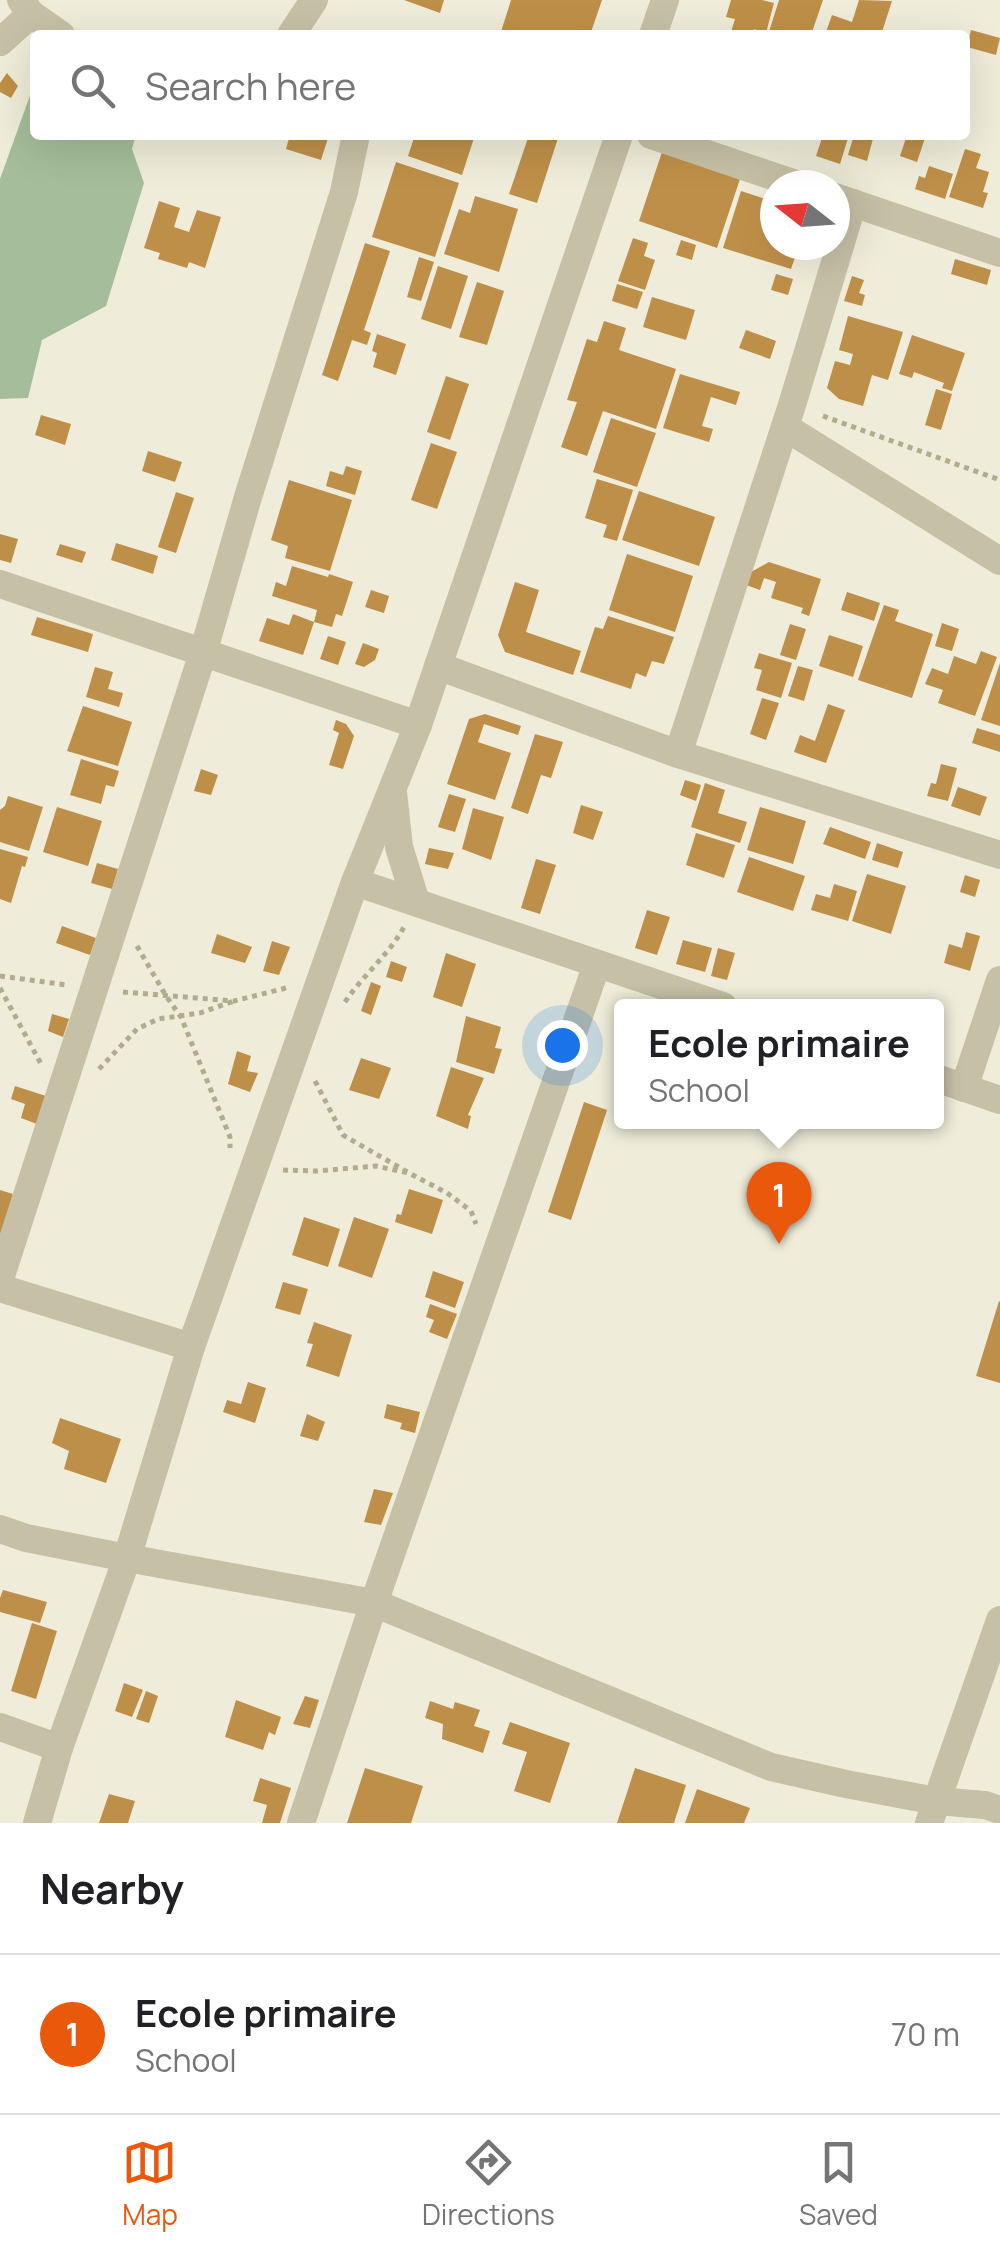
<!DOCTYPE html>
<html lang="en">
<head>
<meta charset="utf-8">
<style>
  :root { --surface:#fff; --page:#f6f6f6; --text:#202124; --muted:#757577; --line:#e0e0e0; --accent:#ea580c }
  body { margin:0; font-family:Manrope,sans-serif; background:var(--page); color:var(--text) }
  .compass { position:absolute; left:760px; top:170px; width:90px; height:90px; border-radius:50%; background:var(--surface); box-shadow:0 10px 40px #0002; rotate:287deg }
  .you { position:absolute; left:562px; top:1045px; width:35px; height:35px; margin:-25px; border:8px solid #fff; border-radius:50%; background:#1a73e8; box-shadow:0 0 0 15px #1a73e833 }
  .badge { display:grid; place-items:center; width:65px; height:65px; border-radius:50%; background:var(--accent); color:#fff; font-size:32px; font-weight:700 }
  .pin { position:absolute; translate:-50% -82px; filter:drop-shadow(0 2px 5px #0008) }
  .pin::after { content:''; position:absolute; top:52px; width:35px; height:30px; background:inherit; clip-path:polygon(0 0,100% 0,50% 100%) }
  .popup { position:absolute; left:614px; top:999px; width:330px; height:130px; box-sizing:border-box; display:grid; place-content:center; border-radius:10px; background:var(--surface); filter:drop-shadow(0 2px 8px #0005); font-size:32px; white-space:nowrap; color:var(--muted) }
  .popup b { font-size:38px; color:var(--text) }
  .popup::after { content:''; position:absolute; left:50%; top:100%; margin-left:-20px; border:20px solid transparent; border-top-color:var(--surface) }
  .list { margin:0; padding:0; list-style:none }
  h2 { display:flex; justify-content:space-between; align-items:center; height:130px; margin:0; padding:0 40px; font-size:42px }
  h2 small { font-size:32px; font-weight:400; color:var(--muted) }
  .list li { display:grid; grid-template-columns:65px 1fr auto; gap:30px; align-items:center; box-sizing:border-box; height:160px; padding:0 40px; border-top:2px solid var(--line) }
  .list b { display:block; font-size:38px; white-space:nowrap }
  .list p { margin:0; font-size:32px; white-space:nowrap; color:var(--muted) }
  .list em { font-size:32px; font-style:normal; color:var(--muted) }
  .icon { flex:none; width:55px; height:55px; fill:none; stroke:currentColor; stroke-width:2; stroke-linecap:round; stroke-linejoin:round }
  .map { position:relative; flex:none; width:1000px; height:1823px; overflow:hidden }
  .search { position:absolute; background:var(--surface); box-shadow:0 10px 40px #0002; left:30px; right:30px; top:30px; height:110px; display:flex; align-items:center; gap:25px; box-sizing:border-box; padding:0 35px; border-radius:10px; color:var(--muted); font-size:38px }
  .sheet { height:290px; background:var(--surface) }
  nav { display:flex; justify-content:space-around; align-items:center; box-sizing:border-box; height:140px; border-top:2px solid var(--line); background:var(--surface); font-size:28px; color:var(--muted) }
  nav a { display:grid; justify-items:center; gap:5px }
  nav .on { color:var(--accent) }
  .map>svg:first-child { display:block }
  .green { fill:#a5bd9a }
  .building { fill:#be8f48 }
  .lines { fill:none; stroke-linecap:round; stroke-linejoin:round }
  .path { stroke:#b2ab90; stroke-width:5; stroke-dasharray:5 5; stroke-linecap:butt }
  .minor { stroke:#c6c0a6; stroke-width:28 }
</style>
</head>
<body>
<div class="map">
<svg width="1000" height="1823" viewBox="0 0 1000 1823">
  <rect width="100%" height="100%" fill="#efedd9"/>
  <path class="green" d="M33,87L35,135H136L132,149L144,183L106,306L42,340L28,398L0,399V179Z"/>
  <g class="building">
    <path d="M404,0H444L440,13Z"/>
    <path d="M511,0H602L590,35H500Z"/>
    <path d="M731,0H762L774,3L766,33L754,29L752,35L731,32L735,19L726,17Z"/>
    <path d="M779,0H823L811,35H768Z"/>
    <path d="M859,0L892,1L881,35H825L832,15L852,22Z"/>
    <path d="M971,30L1000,38L996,55L967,47Z"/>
    <path d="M7,73L18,86L11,98L0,92V83Z"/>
    <path d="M290,135H329L321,160L286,149Z"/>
    <path d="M415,135H475L462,175L408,156Z"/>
    <path d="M529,135H559L537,203L509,194Z"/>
    <path d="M823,135H849L840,164L816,156Z"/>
    <path d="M854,135H874L867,161L848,155Z"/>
    <path d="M907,135H926L917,162L900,156Z"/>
    <path d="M965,149L981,154L976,168L989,172L983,192L988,193L983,208L949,197Z"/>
    <path d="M662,152L740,179L717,248L639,221Z"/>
    <path d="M396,162L459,183L435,257L372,237Z"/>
    <path d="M929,166L953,174L945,199L915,189L919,176L925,178Z"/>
    <path d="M741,191L775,202V234L772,244L797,252L791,269L723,248Z"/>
    <path d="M475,196L518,209L499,272L444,254L459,209L470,213Z"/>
    <path d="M159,201L180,208L174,227L189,232L197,210L221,217L205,268L189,262L187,268L158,259L160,253L144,248Z"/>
    <path d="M633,238L648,243L644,256L655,260L645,290L618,281Z"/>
    <path d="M681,240L696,245L692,260L676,255Z"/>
    <path d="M365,243L390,251L364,330L371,333L367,345L352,340L338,381L322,375Z"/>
    <path d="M419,257L434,262L421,301L407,297Z"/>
    <path d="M955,259L991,270L987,285L951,274Z"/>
    <path d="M438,266L468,276L451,329L421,319Z"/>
    <path d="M776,274L793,279L788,295L771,290Z"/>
    <path d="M852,276L864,280L859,293L865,295L862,306L844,301Z"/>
    <path d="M477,282L504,291L487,345L459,337Z"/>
    <path d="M617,284L643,292L637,309L612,301Z"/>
    <path d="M652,297L695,310L686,340L643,327Z"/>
    <path d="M848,316L903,332L888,380L872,375L863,406L839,399L827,388L835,361L850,365L853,354L839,350Z"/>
    <path d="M604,321L626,328L619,350L676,369L656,429L603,411L587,456L561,447L577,402L567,400L587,339L597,342Z"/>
    <path d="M746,330L776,341L770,359L739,348Z"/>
    <path d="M377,334L406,344L396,375L373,367L377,353L372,351Z"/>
    <path d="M912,335L965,353L952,391L942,388L944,383L914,372L912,378L899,374Z"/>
    <path d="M680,374L740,392L736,405L711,397L702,426L713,429L709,442L663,428Z"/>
    <path d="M446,376L469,384L450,440L427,432Z"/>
    <path d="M936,389L952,394L941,430L925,425Z"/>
    <path d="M41,415L71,424L65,445L35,435Z"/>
    <path d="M611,418L656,433L637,487L593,472Z"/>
    <path d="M431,443L457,452L437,509L411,500Z"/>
    <path d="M148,451L182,462L175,482L142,471Z"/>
    <path d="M346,466L362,471L355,495L326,486L330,471L343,475Z"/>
    <path d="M597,479L633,490L617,541L603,537L607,525L585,518Z"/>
    <path d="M289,480L352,500L330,571L285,558L288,546L271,540Z"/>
    <path d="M639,491L715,517L699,566L622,540Z"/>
    <path d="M176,492L194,498L176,553L158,547Z"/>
    <path d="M0,534L18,539L11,563L0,560Z"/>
    <path d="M116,543L158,556L153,574L111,560Z"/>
    <path d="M60,544L86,552L82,563L56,555Z"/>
    <path d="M627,554L693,576L675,632L609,610Z"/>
    <path d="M769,562L821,579L809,616L801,613L803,608L771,598L776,582L764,578L760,590L746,585L751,572Z"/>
    <path d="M292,566L328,577L329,574L353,582L342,616L336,614L332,627L314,622L317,610L272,596L276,582L286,586Z"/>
    <path d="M515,582L539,590L526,632L581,651L573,675L505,652L498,635Z"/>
    <path d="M371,590L389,596L384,613L365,607Z"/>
    <path d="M847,592L880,603L874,621L841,610Z"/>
    <path d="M884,605L899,610L895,621L933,634L912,698L858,680Z"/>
    <path d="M293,614L314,622L303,655L259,641L267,618L289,625Z"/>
    <path d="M608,616L674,637L664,664L652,661L646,677L636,673L631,689L580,672L595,627L603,629Z"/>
    <path d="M37,617L93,634L88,652L31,635Z"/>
    <path d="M942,623L959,629L952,651L935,646Z"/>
    <path d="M790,624L806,629L796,660L780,655Z"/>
    <path d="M829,635L863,646L853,677L819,666Z"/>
    <path d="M328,636L346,642L338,665L320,659Z"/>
    <path d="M363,643L379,649L375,660L364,667L355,664Z"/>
    <path d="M981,651L997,657L975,716L938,703L943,690L925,684L932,668L948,674L954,656L976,664Z"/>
    <path d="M759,653L792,663L781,698L756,690L762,670L754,668Z"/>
    <path d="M1000,663V726L981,720Z"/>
    <path d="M798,666L813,670L804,701L788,696Z"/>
    <path d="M95,667L113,672L108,689L123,693L119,707L86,697Z"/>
    <path d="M762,698L779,703L766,740L750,734Z"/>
    <path d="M828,704L845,710L826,763L794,752L800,735L815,741Z"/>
    <path d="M83,706L132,722L118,766L67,751Z"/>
    <path d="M485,714L521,726L518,735L484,724L478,742L511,753L495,800L447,784L469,719Z"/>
    <path d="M336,720L346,724L354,736L343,769L329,765L339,733L333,730Z"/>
    <path d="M977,728L1000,735V752L972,743Z"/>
    <path d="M535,734L563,742L551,778L541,775L528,814L511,808Z"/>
    <path d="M81,759L119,771L114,787L106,785L101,804L70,795Z"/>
    <path d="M941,764L957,768L948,801L927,796L931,783L936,784Z"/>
    <path d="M201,769L218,775L211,795L194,791Z"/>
    <path d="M685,780L701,785L696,801L680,795Z"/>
    <path d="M705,783L725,790L718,813L747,822L740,843L691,827Z"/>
    <path d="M958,787L987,797L980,816L951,806Z"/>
    <path d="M449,794L466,799L455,832L438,827Z"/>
    <path d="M8,796L43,807L29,851L0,842V810L5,806Z"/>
    <path d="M581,805L603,812L593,840L573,833Z"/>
    <path d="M57,807L102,821L88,866L43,852Z"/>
    <path d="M760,807L806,821L793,864L747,850Z"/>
    <path d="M473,808L504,817L491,860L462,849Z"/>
    <path d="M830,827L871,842L865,859L823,844Z"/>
    <path d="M696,833L735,845L724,878L686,865Z"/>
    <path d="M877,843L903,852L898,868L872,860Z"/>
    <path d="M429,848L454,853L448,869L425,864Z"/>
    <path d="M0,849L28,857L25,867L22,866L11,903L0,899Z"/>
    <path d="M749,857L805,876L793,911L737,892Z"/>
    <path d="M536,859L556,865L540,914L521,908Z"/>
    <path d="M97,863L118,869L112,889L91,883Z"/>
    <path d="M867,874L906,886L891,934L852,921Z"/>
    <path d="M965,875L980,880L975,897L960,892Z"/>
    <path d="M834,884L857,891L848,921L811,910L816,894L830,898Z"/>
    <path d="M647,910L670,917L657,955L635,948Z"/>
    <path d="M62,926L96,938L90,955L56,943Z"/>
    <path d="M966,932L980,936L970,971L944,963L949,944L962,948Z"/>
    <path d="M217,934L252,947L245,963L211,953Z"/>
    <path d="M683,940L712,948L705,972L676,964Z"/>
    <path d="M272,941L290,947L279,975L263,971Z"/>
    <path d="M718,948L735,953L727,980L711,976Z"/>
    <path d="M446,953L476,964L462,1007L433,997Z"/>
    <path d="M391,961L407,967L402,982L386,977Z"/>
    <path d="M371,982L381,986L371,1015L361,1011Z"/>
    <path d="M52,1014L69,1019L63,1037L48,1031Z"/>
    <path d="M466,1016L501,1027L495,1048L502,1049L494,1074L456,1062Z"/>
    <path d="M237,1051L251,1056L247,1071L258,1073L250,1092L228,1084Z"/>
    <path d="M361,1058L391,1068L379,1099L349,1090Z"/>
    <path d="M451,1067L484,1078L468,1115L471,1116L468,1129L436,1116Z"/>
    <path d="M15,1086L46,1096L37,1124L21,1118L25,1104L11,1099Z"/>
    <path d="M584,1102L607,1110L571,1220L548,1212Z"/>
    <path d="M409,1189L443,1200L432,1234L395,1222L397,1214L401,1215Z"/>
    <path d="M0,1190L13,1194L1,1234H0Z"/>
    <path d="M304,1217L340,1229L328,1267L292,1255Z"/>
    <path d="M354,1217L389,1229L372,1278L338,1266Z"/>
    <path d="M433,1271L464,1282L455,1308L425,1297Z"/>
    <path d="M283,1282L308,1289L300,1315L275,1308Z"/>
    <path d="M999,1301L1000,1302V1383L976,1376Z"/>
    <path d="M430,1304L457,1314L447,1339L429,1332L434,1320L426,1317Z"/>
    <path d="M314,1322L352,1335L339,1377L306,1366L313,1344L307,1343Z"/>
    <path d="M248,1382L266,1388L255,1423L223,1412L227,1400L241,1404Z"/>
    <path d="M387,1404L420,1412L415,1433L400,1429L402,1423L384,1418Z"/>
    <path d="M307,1414L325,1422L318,1441L300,1436Z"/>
    <path d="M60,1418L121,1439L106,1483L64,1469L69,1451L52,1443Z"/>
    <path d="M374,1489L393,1493L381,1525L364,1522Z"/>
    <path d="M3,1590L47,1602L40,1623L0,1612V1598Z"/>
    <path d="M32,1623L57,1631L36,1699L11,1691Z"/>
    <path d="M124,1683L143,1690L132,1717L115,1711Z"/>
    <path d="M146,1691L158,1696L149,1723L136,1719Z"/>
    <path d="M305,1696L319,1700L310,1728L293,1724Z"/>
    <path d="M236,1700L281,1717L275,1735L269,1732L263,1750L225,1737Z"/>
    <path d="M430,1701L453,1709L455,1702L480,1710L474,1726L490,1731L483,1753L442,1739L443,1724L425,1718Z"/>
    <path d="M510,1722L570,1743L550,1803L514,1791L527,1752L502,1744Z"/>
    <path d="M365,1768L423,1786L411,1823H347Z"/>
    <path d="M635,1768L686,1785L674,1823H617Z"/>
    <path d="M260,1778L291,1788L280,1823H262L267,1805L253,1801Z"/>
    <path d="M697,1789L750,1808L744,1823H685Z"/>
    <path d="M109,1794L135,1801L128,1823H99Z"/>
  </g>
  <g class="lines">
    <g class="path">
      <path d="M823,416L1000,480"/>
      <path d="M137,946L166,996L181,1017L230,1137V1148"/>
      <path d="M0,976L67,985"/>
      <path d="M0,988L41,1064"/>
      <path d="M123,992L234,1001L290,987"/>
      <path d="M345,1002C363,975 390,954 405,925"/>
      <path d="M99,1069L137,1029L158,1019L200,1013L234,1001"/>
      <path d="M315,1081L343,1135L409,1173"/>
      <path d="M283,1170L317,1171L376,1166L409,1173L447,1193L471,1211L476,1224"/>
    </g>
    <g class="minor">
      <path d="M21,0L31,14L61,35"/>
      <path d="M291,35L314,0"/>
      <path d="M653,35L665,0"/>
      <path d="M0,42L31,14"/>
      <path d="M651,135L799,185"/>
      <path d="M835,197L1000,253"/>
      <path d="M785,427L1000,561"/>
      <path d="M0,584L418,725"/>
      <path d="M438,666L678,754L1000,855"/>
      <path d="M678,754L792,405L853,203"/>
      <path d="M393,792L399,847L416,902"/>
      <path d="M355,882L723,1006"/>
      <path d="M936,1078L1000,1100"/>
      <path d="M964,1088L1000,980"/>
      <path d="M0,1279L203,653L248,497L344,192L356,135"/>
      <path d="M0,1288L191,1347"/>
      <path d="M0,1529L26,1538L127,1558L374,1603L771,1767L846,1784L936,1801L985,1805L1000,1810"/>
      <path d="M0,1727L59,1748"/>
      <path d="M37,1823L59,1748L127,1558L191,1347L355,882L418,725L619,135"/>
      <path d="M301,1823L374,1603L597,964"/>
      <path d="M929,1823L1000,1620"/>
    </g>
  </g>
</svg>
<svg class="compass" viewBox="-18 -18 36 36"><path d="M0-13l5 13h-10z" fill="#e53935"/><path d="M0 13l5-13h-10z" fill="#757577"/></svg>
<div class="you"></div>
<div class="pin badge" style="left:779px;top:1244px">1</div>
<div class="popup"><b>Ecole primaire</b>School</div>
<div class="search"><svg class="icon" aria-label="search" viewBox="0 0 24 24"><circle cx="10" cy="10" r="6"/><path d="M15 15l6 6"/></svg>Search here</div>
</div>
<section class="sheet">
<h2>Nearby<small></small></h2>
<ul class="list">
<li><span class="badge">1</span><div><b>Ecole primaire</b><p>School</p></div><em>70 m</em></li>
</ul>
</section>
<nav>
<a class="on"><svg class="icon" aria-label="map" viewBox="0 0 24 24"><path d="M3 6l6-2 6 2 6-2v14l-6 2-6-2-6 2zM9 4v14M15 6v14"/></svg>Map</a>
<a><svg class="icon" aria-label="directions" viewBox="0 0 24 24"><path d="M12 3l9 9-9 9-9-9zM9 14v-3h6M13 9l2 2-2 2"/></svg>Directions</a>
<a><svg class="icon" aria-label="saved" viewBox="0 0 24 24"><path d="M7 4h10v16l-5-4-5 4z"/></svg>Saved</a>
</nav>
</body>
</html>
